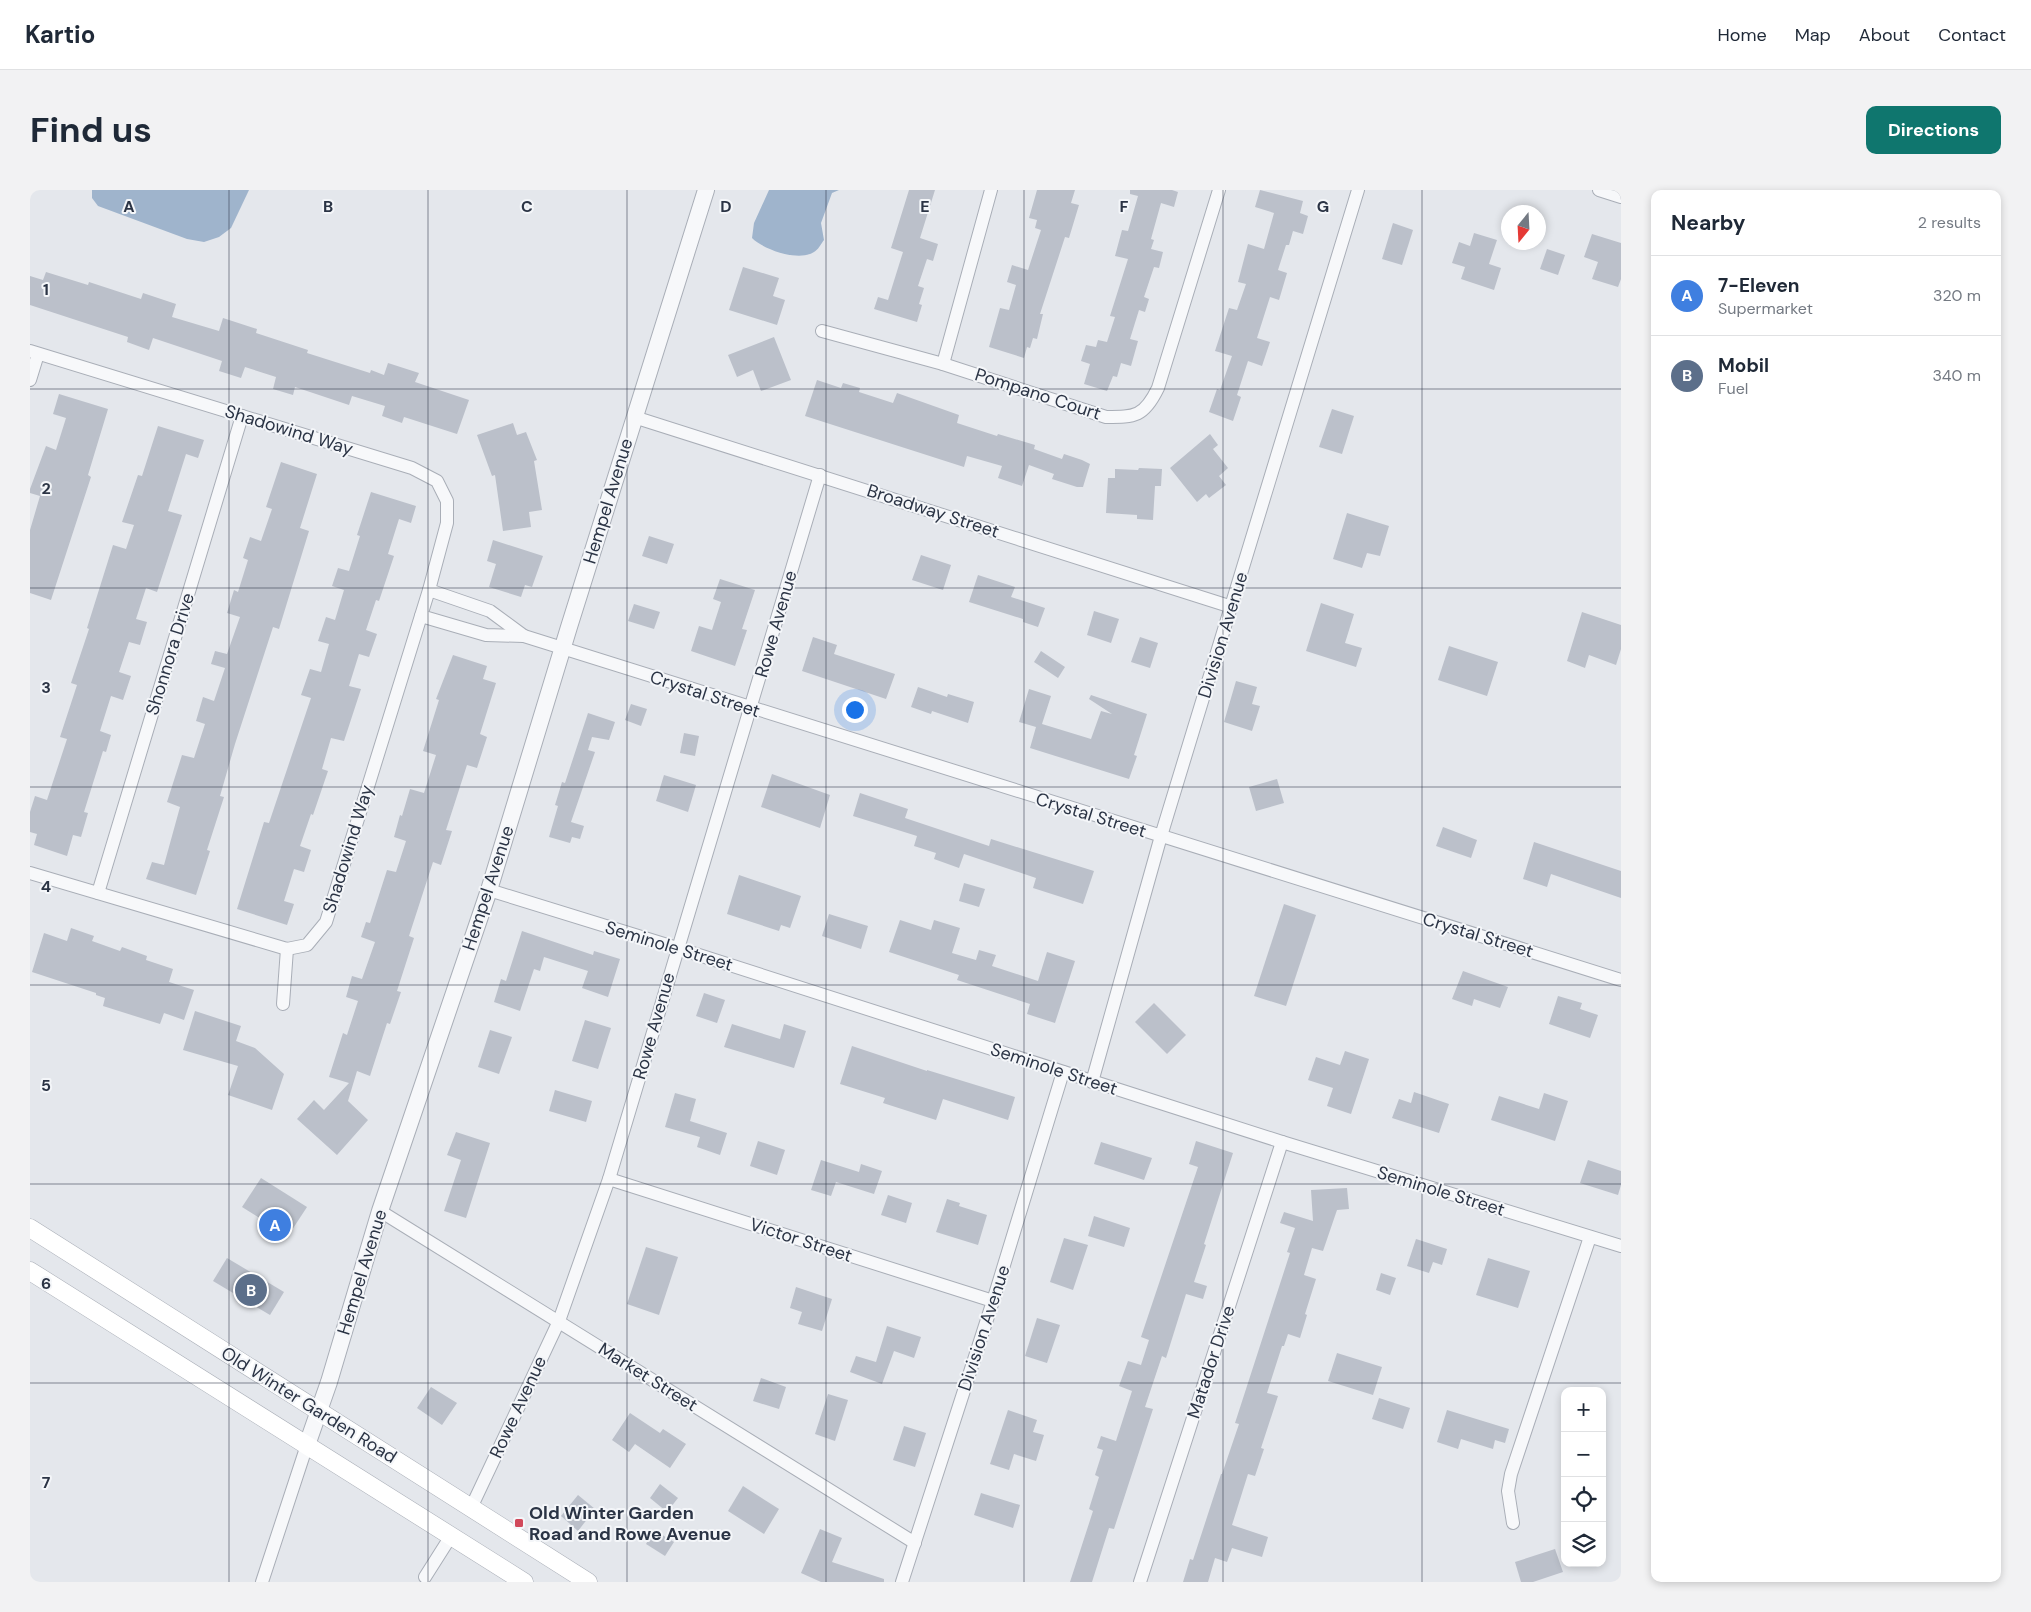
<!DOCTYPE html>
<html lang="en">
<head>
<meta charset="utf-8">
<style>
  :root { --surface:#fff; --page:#f2f2f3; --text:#1f2937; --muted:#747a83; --line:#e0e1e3; --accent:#0f766e }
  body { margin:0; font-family:"DM Sans",sans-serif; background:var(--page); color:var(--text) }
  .controls { position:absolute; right:15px; bottom:15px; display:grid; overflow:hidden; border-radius:10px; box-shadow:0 2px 8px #0003 }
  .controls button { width:45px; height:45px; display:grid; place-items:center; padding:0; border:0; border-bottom:1px solid var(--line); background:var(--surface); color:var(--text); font:25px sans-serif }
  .compass { position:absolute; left:1471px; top:15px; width:45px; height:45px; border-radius:50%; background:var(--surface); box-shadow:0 2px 8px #0003; rotate:198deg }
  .you { position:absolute; left:824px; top:519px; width:18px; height:18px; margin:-12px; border:4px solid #fff; border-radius:50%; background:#1a73e8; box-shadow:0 0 0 8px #1a73e833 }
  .badge { display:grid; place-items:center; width:32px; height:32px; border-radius:50%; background:var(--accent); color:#fff; font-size:16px; font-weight:700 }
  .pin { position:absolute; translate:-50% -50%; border:2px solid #fff; box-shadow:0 1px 5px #0006 }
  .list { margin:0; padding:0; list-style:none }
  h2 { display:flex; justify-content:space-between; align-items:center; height:65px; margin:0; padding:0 20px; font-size:21px }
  h2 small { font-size:16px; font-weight:400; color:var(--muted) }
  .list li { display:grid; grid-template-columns:32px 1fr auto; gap:15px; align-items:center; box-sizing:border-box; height:80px; padding:0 20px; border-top:1px solid var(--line) }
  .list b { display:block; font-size:19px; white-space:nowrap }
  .list p { margin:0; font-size:16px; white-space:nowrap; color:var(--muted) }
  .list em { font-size:16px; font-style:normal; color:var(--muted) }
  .icon { flex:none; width:28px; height:28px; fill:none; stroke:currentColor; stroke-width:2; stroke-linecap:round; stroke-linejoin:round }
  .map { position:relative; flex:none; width:1591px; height:1392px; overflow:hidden; border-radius:10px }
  header { display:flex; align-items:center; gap:30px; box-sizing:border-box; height:70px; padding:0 25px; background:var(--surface); border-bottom:1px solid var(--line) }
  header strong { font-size:24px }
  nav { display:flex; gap:28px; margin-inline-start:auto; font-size:18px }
  .intro { display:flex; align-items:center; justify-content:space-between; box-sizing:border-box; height:120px; padding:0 30px }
  h1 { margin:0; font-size:35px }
  .button { padding:12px 22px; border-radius:10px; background:var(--accent); color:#fff; font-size:18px; font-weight:700 }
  main { display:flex; gap:30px; padding:0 30px }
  aside { flex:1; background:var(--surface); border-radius:10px; box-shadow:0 2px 8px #0003 }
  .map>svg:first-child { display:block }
  .water { fill:#9fb4cc }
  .building { fill:#bbc0ca }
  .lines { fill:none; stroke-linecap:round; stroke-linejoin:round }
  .minor-casing { stroke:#a9aeb7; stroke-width:14 }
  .tertiary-casing { stroke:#a9aeb7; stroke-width:18 }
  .secondary-casing { stroke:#a9aeb7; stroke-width:19 }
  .minor { stroke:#f7f8fa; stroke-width:12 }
  .tertiary { stroke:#f7f8fa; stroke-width:16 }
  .secondary { stroke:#fff; stroke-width:18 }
  .grid { fill:none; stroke:#2b3445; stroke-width:1; stroke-opacity:0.55 }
  .poi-dot { fill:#d1495b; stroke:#f4f6f9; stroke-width:2 }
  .labels { text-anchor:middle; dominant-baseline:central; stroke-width:4; stroke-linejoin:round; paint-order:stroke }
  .street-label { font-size:18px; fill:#2b3445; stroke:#f4f6f9 }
  .poi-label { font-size:18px; font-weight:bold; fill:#2b3445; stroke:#f4f6f9; text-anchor:start }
  .grid-label { font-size:16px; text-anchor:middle; font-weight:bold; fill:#2b3445; stroke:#f4f6f9; stroke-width:4; stroke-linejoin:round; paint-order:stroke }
</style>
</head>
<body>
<header>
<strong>Kartio</strong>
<nav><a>Home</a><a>Map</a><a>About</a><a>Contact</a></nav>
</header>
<div class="intro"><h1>Find us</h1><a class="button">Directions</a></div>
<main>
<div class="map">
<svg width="1591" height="1392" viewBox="0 0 1591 1392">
  <rect width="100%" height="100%" fill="#e4e7ec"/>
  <g class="water">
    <path d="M62,0H219L201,38L189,47L174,52L157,49L68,16L62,8Z"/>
    <path d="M739,0H809L802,3L791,33L794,50C791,54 788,60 784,62C769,72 734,60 722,48L724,33Z"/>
  </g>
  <g class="building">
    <path d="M879,0H905L890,48L908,54L903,71L897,69L888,96L894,98L889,114L892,115L887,132L844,119L848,107L858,110L873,62L861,58Z"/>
    <path d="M1007,0H1045L1041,13L1049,15L1039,48L1035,47L1010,124H1013L1007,149L1003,148L1000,158L997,157L994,168L959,157L970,118L979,120L986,95L977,92L982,75L998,80L1011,40L1005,38L1007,30L999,28Z"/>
    <path d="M1100,0H1142L1148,2L1144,17L1131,13L1121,49L1124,50L1121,59L1133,62L1129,78L1124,77L1114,107L1119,109L1115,122L1109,120L1100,149L1108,151L1101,176L1091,173L1087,187L1083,186L1077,201L1054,194L1060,174L1051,171L1056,155L1066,157L1068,150L1077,152L1085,127L1080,126L1098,69L1085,66L1092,40L1098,41L1108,6L1100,4Z"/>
    <path d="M1230,0L1273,11L1270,23L1278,26L1273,44L1263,41L1259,55H1256L1248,80L1257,83L1249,110L1240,107L1227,148L1240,152L1232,176L1218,171L1207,205L1211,207L1203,231L1179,222L1187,199L1190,200L1202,166L1185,161L1199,118L1207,120L1216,94L1208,92L1218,54L1234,59L1244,23L1225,17Z"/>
    <path d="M1363,33L1383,40L1372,75L1352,69Z"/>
    <path d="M1444,43L1467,50L1459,74L1471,78L1464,100L1431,89L1435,77L1422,73L1429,52L1440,56Z"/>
    <path d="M1562,44L1591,53V89L1588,97L1562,89L1568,72L1554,67Z"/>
    <path d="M1517,59L1535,65L1528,85L1510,79Z"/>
    <path d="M713,77L749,88L743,106L755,110L747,135L699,120Z"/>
    <path d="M16,82L58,95L59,92L111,109L113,103L146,114L142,127L189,141L193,128L227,139L226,143L278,160L277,163L340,183L341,180L354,185L358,173L389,183L385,192L439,210L427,244L374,227L372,233L352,226L355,216L322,206L319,215L265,197L263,205L243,199L246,187L215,177L211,188L189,181L192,171L123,148L119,160L97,152L98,147L0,115V86L13,90Z"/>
    <path d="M744,147L761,190L731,201L723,180L707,187L698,165Z"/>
    <path d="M787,190L811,198L813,193L830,198L829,202L863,213L867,203L929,225L927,233L967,246L968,244L1005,255L1004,259L1032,269L1034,264L1052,270L1060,274L1053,297H1047L1022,289L1024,284L999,275L992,296L968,288L972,276L937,266L934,277L775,226Z"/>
    <path d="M29,204L78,219L58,285L61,287L21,410L0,403V340L10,306L0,303V299L16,256L26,260L36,228L23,224Z"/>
    <path d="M1302,219L1324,226L1312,264L1289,257Z"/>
    <path d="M483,233L487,245L496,242L507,270L504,271L512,320L499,322L501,337L473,341L465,285L462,286L447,245Z"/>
    <path d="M128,236L174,250L168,268L156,264L138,321L152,325L127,402L116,398L106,429L117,432L110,455L99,452L89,482L101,486L93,510L81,506L70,541L81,545L76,562L73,561L54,622L58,623L51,647L43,645L37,666L4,655L7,644L0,642V622L5,606L17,610L37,549L30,547L47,495L41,493L59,439L57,438L83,355L96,359L104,335L92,332L108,285L112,286Z"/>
    <path d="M1180,244L1188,255L1183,259L1198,278L1189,286L1196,295L1179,308L1176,304L1167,312L1140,278Z"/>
    <path d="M251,272L287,284L270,338L279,341L249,439L243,437L205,554L190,606L194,607L177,660L180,661L166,705L116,689L122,672L134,675L150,617L137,612L152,565L164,568L175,534L166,531L173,507L184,511L195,478L181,474L185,461L197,464L210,427L197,423L204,400L208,402L218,370L213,368L220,347L231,351L242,319L236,317Z"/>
    <path d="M1109,278L1132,279L1131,296H1125L1123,330L1107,329V325L1076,323L1078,288H1085V279L1108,280Z"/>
    <path d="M341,302L386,316L381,333L369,329L358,364L364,366L349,411L346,410L336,440L347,444L339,467L329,464L319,496L331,499L314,551L301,548L292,579L298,581L283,625L281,624L270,656L281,660L274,682L264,679L254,711L264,714L257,735L207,719L234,632L239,633L281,508L271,505L280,479L291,482L299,454L288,451L296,427L305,430L314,400L302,396L308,378L319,381L330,346L327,345Z"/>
    <path d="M1317,323L1359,336L1350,366L1337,363L1332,378L1303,369Z"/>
    <path d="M619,346L644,354L637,374L612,366Z"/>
    <path d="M463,350L513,366L502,397L495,395L491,407L459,397L466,374L457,371Z"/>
    <path d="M891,365L921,375L913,400L882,390Z"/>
    <path d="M948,385L985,397L981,407L1015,418L1008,437L993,432V429L939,412Z"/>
    <path d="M690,389L725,400L712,439L717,440L705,476L661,461L669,436L682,440L691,412L683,409Z"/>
    <path d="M1291,413L1324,424L1315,453L1332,458L1326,477L1276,461Z"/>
    <path d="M604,414L630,422L624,439L598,431Z"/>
    <path d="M1064,421L1089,429L1081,453L1057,445Z"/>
    <path d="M1552,422L1591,435V459L1586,475L1559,465L1555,478L1537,471Z"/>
    <path d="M783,447L807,455L804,464L865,484L856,509L772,481Z"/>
    <path d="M1110,447L1128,453L1120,478L1101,472Z"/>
    <path d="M1419,456L1468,472L1457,506L1408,490Z"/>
    <path d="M1011,461L1035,477L1028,488L1004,472Z"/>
    <path d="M423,465L457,476L453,489L466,493L450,544L457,547L447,578L437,575L416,640L422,641L411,675L403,672L379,746L384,748L367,801L371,802L360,834L357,833L340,886L327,881L318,911L338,930L307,965L267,929L284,910L294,920L319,893L299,887L313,843L317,845L328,811L316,807L322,786L332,789L345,752L331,747L336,732L340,733L357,680L366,682L376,651L364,647L370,625L372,626L380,599L394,603L406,565L393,561L409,510L406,509Z"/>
    <path d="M1206,491L1227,497L1222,514L1230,516L1222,541L1194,532Z"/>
    <path d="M888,497L917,507L918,504L944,512L938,533L902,521L901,524L881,517Z"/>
    <path d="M999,499L1021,506L1012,534L1061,549L1071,521L1082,524L1059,509L1061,505L1117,524L1104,565L1107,566L1099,589L1000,558L1006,537L989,532Z"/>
    <path d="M601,514L617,519L611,536L595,530Z"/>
    <path d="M558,523L585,532L579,550L562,547L558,560L565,562L541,632L554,636L550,649L542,647L540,653L519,647L528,616L525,615L532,592L535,593Z"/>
    <path d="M654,543L669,546L665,566L650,563Z"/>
    <path d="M742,584L800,605L790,638L731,617Z"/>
    <path d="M634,585L666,595L658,622L626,611Z"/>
    <path d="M1247,589L1254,613L1226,621L1219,597Z"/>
    <path d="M830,603L878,619L875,628L959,656L961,649L1064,681L1053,714L1003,698L1006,688L934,664L929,678L904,669L906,663L884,656L887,646L823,626Z"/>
    <path d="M1413,637L1447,650L1441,668L1406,656Z"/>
    <path d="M1504,652L1591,681V708L1521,684L1517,697L1493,689Z"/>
    <path d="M709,685L771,706L760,738L751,735L749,741L697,724Z"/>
    <path d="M934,693L955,699L949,717L929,711Z"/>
    <path d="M1254,714L1286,725L1256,816L1224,806Z"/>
    <path d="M799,724L838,736L831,759L792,746Z"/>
    <path d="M870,730L901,740L904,730L930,738L922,763L946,770L949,760L966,765L962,776L1008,791L1017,762L1045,771L1025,833L997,824L1000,814L927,790L929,785L859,762Z"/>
    <path d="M41,738L64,746L62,751L90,761L92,757L117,766L116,770L143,779L139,792L164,800L154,830L134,823L130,834L73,816L75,808L66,805V803L2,782L14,743L37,751Z"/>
    <path d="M492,741L563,765L564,761L590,769L578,807L552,798L558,781L514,767L510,781L504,779L490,821L464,812L471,789L476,791Z"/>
    <path d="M1433,781L1478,797L1470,818L1444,809L1442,816L1422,809Z"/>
    <path d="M674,803L695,810L687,833L666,826Z"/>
    <path d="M1528,806L1552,813L1550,819L1568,825L1560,848L1519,834Z"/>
    <path d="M1124,813L1156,845L1137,864L1105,832Z"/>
    <path d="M165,821L211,836L206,851L225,858L254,884L242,920L198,905L208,876L153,860Z"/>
    <path d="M555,830L581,838L568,879L542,871Z"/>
    <path d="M702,834L750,849L754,834L776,841L764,878L694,857Z"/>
    <path d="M460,840L482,847L469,884L448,877Z"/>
    <path d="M822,856L897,881V880L985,907L978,930L913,909L906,930L853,913L855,908L810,894Z"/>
    <path d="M1315,861L1339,869L1321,924L1297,916L1303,898L1278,890L1286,867L1310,875Z"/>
    <path d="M525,900L562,911L556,932L519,921Z"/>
    <path d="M1384,902L1419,914L1409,943L1362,928L1369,909L1381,913Z"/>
    <path d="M645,903L666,909L660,931L697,943L690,965L667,957L670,947L635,937Z"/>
    <path d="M1514,903L1538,911L1525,951L1461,930L1469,906L1509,919Z"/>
    <path d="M426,942L460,953L436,1028L414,1021L431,970L417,965Z"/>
    <path d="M728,951L755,960L747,985L720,976Z"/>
    <path d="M1166,951L1203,963L1174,1054L1176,1055L1164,1092L1177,1096L1173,1109L1156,1104L1136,1168L1132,1166L1115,1217L1123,1219L1084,1339L1079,1338L1062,1392H1040L1063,1321L1059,1319L1069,1287L1065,1285L1073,1260L1067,1258L1071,1246L1086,1251L1102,1201L1089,1196L1098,1171L1111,1175L1119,1150L1111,1147L1168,977L1159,974Z"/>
    <path d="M1071,952L1122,968L1114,990L1064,974Z"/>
    <path d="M791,970L829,982L831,974L852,981L844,1004L806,992L801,1006L781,1000Z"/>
    <path d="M1558,970L1591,981V995L1588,1005L1550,993Z"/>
    <path d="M231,988L277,1017L258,1046L212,1017Z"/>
    <path d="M1317,998L1319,1019L1307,1020L1293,1061L1282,1058L1274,1085L1286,1089L1275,1124L1277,1125L1270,1148L1258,1144L1254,1156H1252L1237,1203L1248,1206L1231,1258L1234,1259L1225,1286L1218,1284L1202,1335L1238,1347L1232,1367L1202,1358L1197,1372L1185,1368L1178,1392H1153L1160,1369L1163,1370L1191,1284H1192L1209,1234L1205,1233L1260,1063L1257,1062L1265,1038L1250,1033L1254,1022L1283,1031L1281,1000Z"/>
    <path d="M858,1005L882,1013L876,1033L851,1025Z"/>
    <path d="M917,1009L930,1013L929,1016L957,1025L948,1055L906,1042Z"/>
    <path d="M1064,1026L1100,1038L1094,1057L1058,1046Z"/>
    <path d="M1034,1048L1058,1055L1043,1100L1020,1092Z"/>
    <path d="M1386,1049L1417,1059L1412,1075L1403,1072L1399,1083L1377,1076Z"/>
    <path d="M616,1057L648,1067L629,1125L597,1114Z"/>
    <path d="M197,1068L254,1102L240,1125L183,1091Z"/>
    <path d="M1458,1068L1500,1081L1488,1118L1446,1105Z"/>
    <path d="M1351,1083L1366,1088L1360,1105L1346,1100Z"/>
    <path d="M766,1097L802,1109L792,1141L768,1134L772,1122L760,1118Z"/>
    <path d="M1007,1128L1030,1135L1017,1173L995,1166Z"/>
    <path d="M857,1136L891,1147L884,1168L864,1161L852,1194L820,1182L826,1166L846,1172Z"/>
    <path d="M1307,1163L1352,1177L1343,1205L1298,1191Z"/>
    <path d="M731,1188L756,1197L749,1219L723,1211Z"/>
    <path d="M401,1197L427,1213L412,1235L387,1218Z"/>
    <path d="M798,1204L818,1210L805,1251L785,1244Z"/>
    <path d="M1349,1208L1380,1218L1373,1239L1342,1229Z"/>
    <path d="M978,1220L1007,1230L1003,1242L1014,1245L1006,1271L984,1264L979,1280L960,1274Z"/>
    <path d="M1417,1220L1479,1239L1475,1253L1465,1250L1463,1259L1431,1249L1428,1259L1407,1252Z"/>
    <path d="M600,1223L630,1243L633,1239L656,1254L640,1278L605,1254L599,1262L582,1250Z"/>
    <path d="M874,1236L896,1243L885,1277L863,1270Z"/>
    <path d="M630,1294L648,1308L637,1322L620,1308Z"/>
    <path d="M713,1296L749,1319L734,1344L698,1321Z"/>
    <path d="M951,1303L990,1315L983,1338L944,1325Z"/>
    <path d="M548,1305L565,1319L548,1341L531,1326Z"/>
    <path d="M790,1339L812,1348L802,1372L854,1389V1392H791L771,1383Z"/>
    <path d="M624,1340L644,1352L635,1366L616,1354Z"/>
    <path d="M1525,1359L1533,1382L1503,1392H1491L1485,1372Z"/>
  </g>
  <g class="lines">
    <defs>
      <g id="minor">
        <path d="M1569,0L1591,7"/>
        <path d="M792,141L913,174L1076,227C1105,227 1114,227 1128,198L1189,0"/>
        <path d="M0,161L382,278L407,291L417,311V333L399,400L296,732L277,755L257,759L0,683"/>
        <path d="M913,174L961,0"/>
        <path d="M0,190L8,164"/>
        <path d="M604,227L1202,417"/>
        <path d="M399,400L460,421L494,446"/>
        <path d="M391,426L456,445L494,446L1591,790"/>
        <path d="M459,700L647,758L1252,952L1591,1056"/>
        <path d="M68,703L212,226"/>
        <path d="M253,814L257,759"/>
        <path d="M1062,892L1131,646L1328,0"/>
        <path d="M579,989L963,1111"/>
        <path d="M350,1021L885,1353"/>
        <path d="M441,1318L529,1131L579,989L790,285"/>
        <path d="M1483,1333L1478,1301L1481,1284L1560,1047"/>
        <path d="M395,1387L421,1346"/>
        <path d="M232,1392L277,1255"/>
        <path d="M872,1392L963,1111L1033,882"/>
        <path d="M1110,1392L1252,952"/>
      </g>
      <path id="tertiary" d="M277,1255L299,1192L350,1021L459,700L539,437L676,0"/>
      <g id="secondary">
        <path d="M0,1038L558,1392"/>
        <path d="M0,1081L494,1392"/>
      </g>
    </defs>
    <use href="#minor" class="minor-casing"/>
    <use href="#tertiary" class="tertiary-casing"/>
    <use href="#secondary" class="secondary-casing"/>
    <use href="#minor" class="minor"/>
    <use href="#tertiary" class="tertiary"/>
    <use href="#secondary" class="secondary"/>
  </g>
  <path class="grid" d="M199,0V1392M398,0V1392M597,0V1392M796,0V1392M994,0V1392M1193,0V1392M1392,0V1392M0,199H1591M0,398H1591M0,597H1591M0,795H1591M0,994H1591M0,1193H1591"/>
  <rect class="poi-dot" x="484" y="1328" width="10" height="10" rx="2.5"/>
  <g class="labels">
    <g class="street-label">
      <text transform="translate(1008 204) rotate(18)">Pompano Court</text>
      <text transform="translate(259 240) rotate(17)">Shadowind Way</text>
      <text transform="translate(578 311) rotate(-73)">Hempel Avenue</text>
      <text transform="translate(903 321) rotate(18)">Broadway Street</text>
      <text transform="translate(746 434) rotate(-74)">Rowe Avenue</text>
      <text transform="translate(1193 445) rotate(-73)">Division Avenue</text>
      <text transform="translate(140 464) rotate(-73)">Shonnora Drive</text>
      <text transform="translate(675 504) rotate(18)">Crystal Street</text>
      <text transform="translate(1061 625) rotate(17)">Crystal Street</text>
      <text transform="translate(318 659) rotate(-73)">Shadowind Way</text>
      <text transform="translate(458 698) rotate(-72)">Hempel Avenue</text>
      <text transform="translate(1448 745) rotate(17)">Crystal Street</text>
      <text transform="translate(639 756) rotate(17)">Seminole Street</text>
      <text transform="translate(624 836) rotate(-74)">Rowe Avenue</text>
      <text transform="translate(1024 879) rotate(18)">Seminole Street</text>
      <text transform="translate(1411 1001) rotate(17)">Seminole Street</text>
      <text transform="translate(771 1050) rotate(18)">Victor Street</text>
      <text transform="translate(332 1082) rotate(-73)">Hempel Avenue</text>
      <text transform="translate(954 1138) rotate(-72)">Division Avenue</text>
      <text transform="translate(1181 1172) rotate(-72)">Matador Drive</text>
      <text transform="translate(618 1187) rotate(32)">Market Street</text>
      <text transform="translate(279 1215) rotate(32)">Old Winter Garden Road</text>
      <text transform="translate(488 1217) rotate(-65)">Rowe Avenue</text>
    </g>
    <g class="poi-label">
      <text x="499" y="1323">Old Winter Garden<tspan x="499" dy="21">Road and Rowe Avenue</tspan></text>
    </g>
  </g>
  <g class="grid-label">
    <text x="99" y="22">A</text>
    <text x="298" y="22">B</text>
    <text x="497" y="22">C</text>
    <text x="696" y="22">D</text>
    <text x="895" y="22">E</text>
    <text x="1094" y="22">F</text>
    <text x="1293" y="22">G</text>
    <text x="16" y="105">1</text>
    <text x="16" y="304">2</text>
    <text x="16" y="503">3</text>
    <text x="16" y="702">4</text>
    <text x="16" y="901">5</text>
    <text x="16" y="1099">6</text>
    <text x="16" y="1298">7</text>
  </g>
</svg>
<div class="controls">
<button>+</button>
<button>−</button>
<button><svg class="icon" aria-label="locate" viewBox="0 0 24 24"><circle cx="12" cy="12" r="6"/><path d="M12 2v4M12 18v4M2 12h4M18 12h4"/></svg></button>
<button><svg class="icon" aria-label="layers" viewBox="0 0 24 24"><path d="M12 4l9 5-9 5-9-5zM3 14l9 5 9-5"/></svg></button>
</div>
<svg class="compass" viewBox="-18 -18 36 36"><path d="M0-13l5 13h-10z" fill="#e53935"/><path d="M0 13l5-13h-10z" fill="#747a83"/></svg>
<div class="you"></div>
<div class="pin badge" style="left:245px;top:1035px;background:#3f7fe0">A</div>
<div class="pin badge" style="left:221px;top:1100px;background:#5c6f8a">B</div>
</div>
<aside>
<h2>Nearby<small>2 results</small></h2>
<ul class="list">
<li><span class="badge" style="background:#3f7fe0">A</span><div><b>7-Eleven</b><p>Supermarket</p></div><em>320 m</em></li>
<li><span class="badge" style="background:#5c6f8a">B</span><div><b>Mobil</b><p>Fuel</p></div><em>340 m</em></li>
</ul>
</aside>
</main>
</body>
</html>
